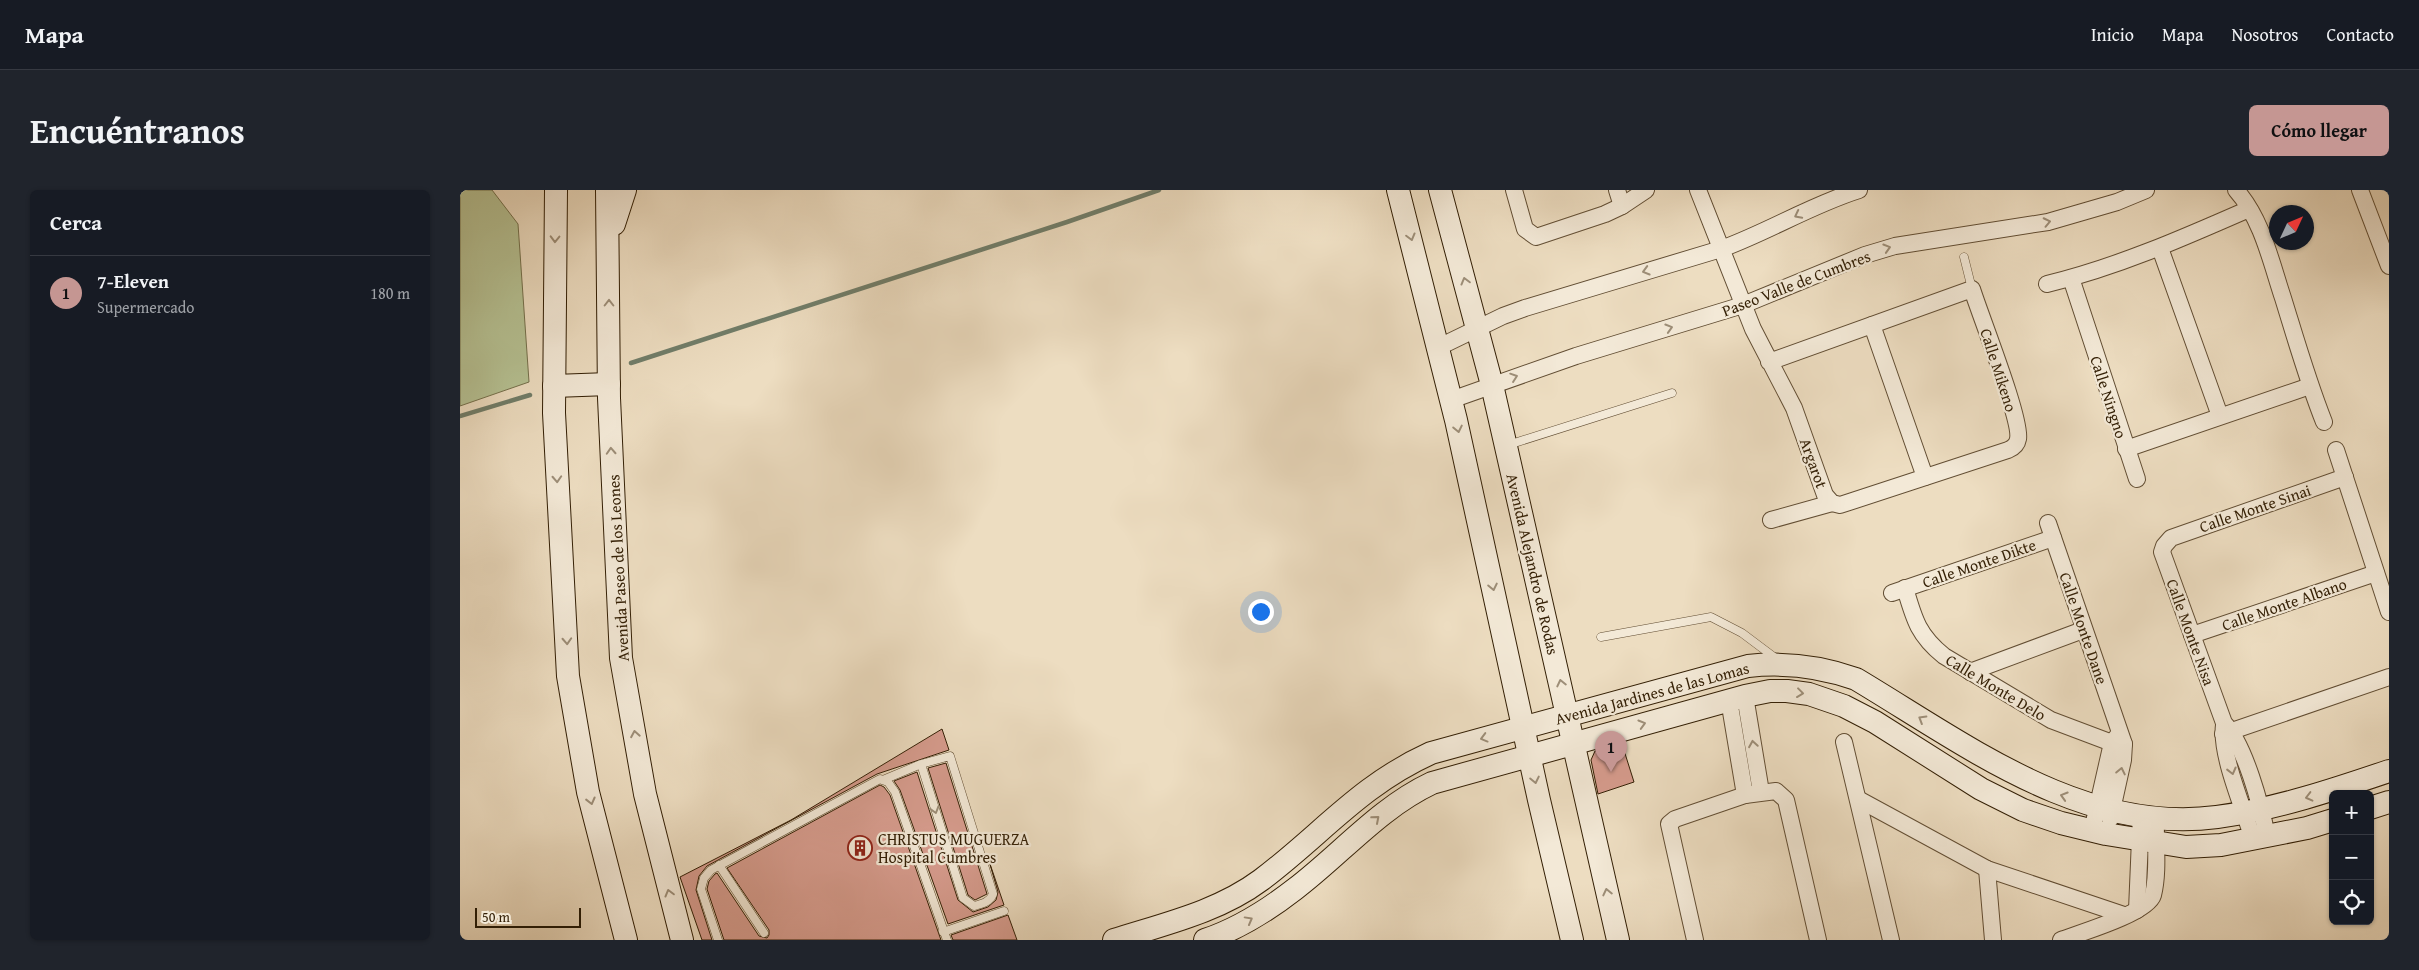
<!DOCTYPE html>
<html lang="es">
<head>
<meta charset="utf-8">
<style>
  :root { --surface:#171b24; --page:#20242c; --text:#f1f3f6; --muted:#9ea1a6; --line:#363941; --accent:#c59692 }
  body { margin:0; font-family:"Gentium Book Plus",serif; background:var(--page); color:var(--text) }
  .controls { position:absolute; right:15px; bottom:15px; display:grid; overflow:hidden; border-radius:8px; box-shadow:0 1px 4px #0004 }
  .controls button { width:45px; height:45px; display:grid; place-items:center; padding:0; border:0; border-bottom:1px solid var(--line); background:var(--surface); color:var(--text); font:25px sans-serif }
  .compass { position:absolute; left:1809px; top:15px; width:45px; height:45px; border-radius:50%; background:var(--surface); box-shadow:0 1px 4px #0004; rotate:46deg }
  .scale { position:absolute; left:15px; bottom:12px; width:106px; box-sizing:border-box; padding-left:5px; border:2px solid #331f05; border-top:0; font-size:14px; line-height:18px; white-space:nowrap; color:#331f05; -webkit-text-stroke:4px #f3e9d7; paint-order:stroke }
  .you { position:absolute; left:800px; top:421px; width:18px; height:18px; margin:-12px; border:4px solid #fff; border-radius:50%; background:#1a73e8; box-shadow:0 0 0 8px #1a73e833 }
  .badge { display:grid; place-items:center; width:32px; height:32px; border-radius:50%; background:var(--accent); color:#111; font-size:16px; font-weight:700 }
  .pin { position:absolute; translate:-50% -41px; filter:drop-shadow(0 1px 2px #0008) }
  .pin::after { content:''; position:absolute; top:26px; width:18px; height:15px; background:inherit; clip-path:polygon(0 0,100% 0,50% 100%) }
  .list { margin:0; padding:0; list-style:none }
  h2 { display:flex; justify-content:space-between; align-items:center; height:65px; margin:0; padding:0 20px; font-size:21px }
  h2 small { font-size:16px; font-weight:400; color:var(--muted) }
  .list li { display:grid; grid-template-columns:32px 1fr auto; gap:15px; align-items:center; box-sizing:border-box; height:75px; padding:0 20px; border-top:1px solid var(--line) }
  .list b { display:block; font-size:19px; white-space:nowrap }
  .list p { margin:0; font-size:16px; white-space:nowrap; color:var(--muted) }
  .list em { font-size:16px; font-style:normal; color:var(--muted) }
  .icon { flex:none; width:28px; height:28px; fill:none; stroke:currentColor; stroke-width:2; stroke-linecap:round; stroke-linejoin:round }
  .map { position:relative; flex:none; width:1929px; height:750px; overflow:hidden; border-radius:8px }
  header { display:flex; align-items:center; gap:30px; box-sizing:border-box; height:70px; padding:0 25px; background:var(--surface); border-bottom:1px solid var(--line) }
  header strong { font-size:24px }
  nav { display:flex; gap:28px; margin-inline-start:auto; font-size:18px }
  .intro { display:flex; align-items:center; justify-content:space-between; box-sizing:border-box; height:120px; padding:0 30px }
  h1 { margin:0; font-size:35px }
  .button { padding:12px 22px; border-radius:8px; background:var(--accent); color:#111; font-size:18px; font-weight:700 }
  main { display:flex; gap:30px; padding:0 30px }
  aside { flex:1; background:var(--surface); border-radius:8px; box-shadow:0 1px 4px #0004 }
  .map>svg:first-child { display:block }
  .green { fill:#b6c294; stroke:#74704c }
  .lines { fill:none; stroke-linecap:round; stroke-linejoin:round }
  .stream { stroke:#717e6a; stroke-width:4.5 }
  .building { fill:#d79c8e; stroke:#331f05 }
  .lane-casing { stroke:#624e34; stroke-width:9 }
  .street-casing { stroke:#624e34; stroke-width:18 }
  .secondary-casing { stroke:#331f05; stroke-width:24 }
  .lane { stroke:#f3e9d7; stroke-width:8 }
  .street { stroke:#f3e9d7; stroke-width:16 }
  .secondary { stroke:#f3e9d7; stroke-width:22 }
  .oneway { stroke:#9d8e78 }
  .labels { text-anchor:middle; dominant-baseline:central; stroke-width:4.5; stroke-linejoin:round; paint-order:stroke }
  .street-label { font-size:16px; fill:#331f05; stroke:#f3e9d7 }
  .poi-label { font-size:16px; fill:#331f05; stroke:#f3e9d7; text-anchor:start }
</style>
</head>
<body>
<header>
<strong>Mapa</strong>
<nav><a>Inicio</a><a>Mapa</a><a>Nosotros</a><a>Contacto</a></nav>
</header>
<div class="intro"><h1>Encuéntranos</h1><a class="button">Cómo llegar</a></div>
<main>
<aside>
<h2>Cerca<small></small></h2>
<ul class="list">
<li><span class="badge">1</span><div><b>7-Eleven</b><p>Supermercado</p></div><em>180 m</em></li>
</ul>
</aside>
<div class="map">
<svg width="1929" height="750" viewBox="0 0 1929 750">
  <rect width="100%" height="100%" fill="#edddc1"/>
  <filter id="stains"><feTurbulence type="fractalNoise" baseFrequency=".004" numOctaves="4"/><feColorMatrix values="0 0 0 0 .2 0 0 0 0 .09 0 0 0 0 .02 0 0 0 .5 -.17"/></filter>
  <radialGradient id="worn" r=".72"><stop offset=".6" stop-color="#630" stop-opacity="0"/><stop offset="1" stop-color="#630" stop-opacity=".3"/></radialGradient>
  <path class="green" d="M0,0H32L58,34L69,192L0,216Z"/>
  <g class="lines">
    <g class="stream">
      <path d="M171,173L607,32L699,0"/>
      <path d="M0,226L70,205"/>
    </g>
  </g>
  <g class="building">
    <path d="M482,539L489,560L417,584L247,676L239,686L236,700L252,750H242L220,687L331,630Z"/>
    <path d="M1162,554L1174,592L1138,604L1131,570L1135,561Z"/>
    <path d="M486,573L527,704L515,710L508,705L468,578Z"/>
    <path d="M457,582L498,710L513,722L528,717L536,710L538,702L529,671L544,715L488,734L440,600L434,591Z"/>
    <path d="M420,595L424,597L430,605L481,750H264L247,699L249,691L255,684L257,683L299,746L307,748L309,745V740L267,678Z"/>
    <path d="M548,725L557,750H493L491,745Z"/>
  </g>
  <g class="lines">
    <defs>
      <g id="lane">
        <path d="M1504,67L1512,99"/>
        <path d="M1048,255L1212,203"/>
        <path d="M1141,447L1251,427L1282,443L1318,470"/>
        <path d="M423,590L461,574L490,566L533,704C530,712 522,714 514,716L503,708L461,574"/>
        <path d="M259,675L304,743"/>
        <path d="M483,742L544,721"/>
        <path d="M258,750L241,699L244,688L251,680L420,589L428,592L435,602L487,750"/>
      </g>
      <g id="street">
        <path d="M1054,0L1065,39L1076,47L1145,24L1162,16L1186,0"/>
        <path d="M1157,0L1162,16"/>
        <path d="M1238,0L1293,139L1334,218L1365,305L1372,313L1380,315L1548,260C1553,258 1557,255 1558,249C1562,230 1520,125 1512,99L1309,172"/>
        <path d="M1776,0C1802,29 1811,72 1823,108C1836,150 1848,192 1864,232"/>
        <path d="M1900,0L1929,76"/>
        <path d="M1700,58L1760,226"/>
        <path d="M1611,88L1677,289"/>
        <path d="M1587,94C1657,77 1723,48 1789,19"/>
        <path d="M1412,135L1465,287"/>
        <path d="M979,157L1043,126L1065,118L1261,59C1308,42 1351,15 1399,0"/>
        <path d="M991,210L1116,166L1283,115L1405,65L1435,56L1588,32L1657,12L1686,0"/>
        <path d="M1666,259L1850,196"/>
        <path d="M1876,260L1929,422"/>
        <path d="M1311,330L1372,313"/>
        <path d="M1588,333L1664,554L1663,570L1650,629"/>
        <path d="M1445,398C1454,429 1458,445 1484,466L1591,530L1652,553L1664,554"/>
        <path d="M1432,403L1593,348"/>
        <path d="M1732,445L1916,383"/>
        <path d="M1510,482L1623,440"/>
        <path d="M1285,506L1301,602"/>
        <path d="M1269,510L1285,605"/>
        <path d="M1764,535C1760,565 1784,619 1793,649"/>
        <path d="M1763,544L1929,487"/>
        <path d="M1384,552L1431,750"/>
        <path d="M1398,609L1527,679L1664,725"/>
        <path d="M1632,641L1652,553L1659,544"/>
        <path d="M1807,646C1801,616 1785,555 1764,533L1702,362L1704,356L1711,348L1885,287"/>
        <path d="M1527,679L1533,750"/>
        <path d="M1677,720L1681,625"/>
        <path d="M1235,750L1209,634L1215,629L1285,605L1316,601L1326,610L1358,750"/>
        <path d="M1601,750C1620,743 1688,723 1693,705C1699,681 1695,652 1696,628"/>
      </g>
      <g id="secondary">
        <path d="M96,0L94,223L108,486L128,602L166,750"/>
        <path d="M147,0L149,208L161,468L185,604L222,750"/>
        <path d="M938,0L996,230L1079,610L1112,750"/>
        <path d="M980,0L1032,195L1158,750"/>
        <path d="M154,34L165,0"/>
        <path d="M94,196L149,194"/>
        <path d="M1910,618L1929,612"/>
        <path d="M654,750C704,734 758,722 801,690C861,645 900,595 971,563L1288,476C1326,472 1360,476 1396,489C1505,554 1623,645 1757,627C1816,619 1873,600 1929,581"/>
        <path d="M745,750C778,739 808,720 835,699C881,664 919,618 972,593L1285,506L1310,501H1327L1349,504L1384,516L1415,532L1521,599L1563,620L1601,633L1646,644L1726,657L1761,655L1847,638L1873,630"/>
      </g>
    </defs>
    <use href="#lane" class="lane-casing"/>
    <use href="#street" class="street-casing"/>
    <use href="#secondary" class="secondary-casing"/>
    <use href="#lane" class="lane"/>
    <use href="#street" class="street"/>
    <use href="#secondary" class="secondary"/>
  </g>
  <defs><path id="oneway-chevron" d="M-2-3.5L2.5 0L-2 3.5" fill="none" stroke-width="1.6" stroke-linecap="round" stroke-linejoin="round" transform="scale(1.25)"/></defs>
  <g class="oneway">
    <use href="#oneway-chevron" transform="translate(1338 25) rotate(153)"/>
    <use href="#oneway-chevron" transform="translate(1587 32) rotate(-12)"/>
    <use href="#oneway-chevron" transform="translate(951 47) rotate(75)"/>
    <use href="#oneway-chevron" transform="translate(95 49) rotate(91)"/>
    <use href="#oneway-chevron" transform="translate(1427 58) rotate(-17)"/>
    <use href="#oneway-chevron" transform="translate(1186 81) rotate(164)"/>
    <use href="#oneway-chevron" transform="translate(1005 91) rotate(-105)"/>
    <use href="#oneway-chevron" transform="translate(149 113) rotate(-90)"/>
    <use href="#oneway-chevron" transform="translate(1209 138) rotate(-17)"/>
    <use href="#oneway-chevron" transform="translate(1054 187) rotate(-19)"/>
    <use href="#oneway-chevron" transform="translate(998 239) rotate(78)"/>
    <use href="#oneway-chevron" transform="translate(151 261) rotate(-93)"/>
    <use href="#oneway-chevron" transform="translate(97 289) rotate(87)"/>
    <use href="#oneway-chevron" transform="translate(1033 397) rotate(78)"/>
    <use href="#oneway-chevron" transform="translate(107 451) rotate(87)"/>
    <use href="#oneway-chevron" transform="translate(1101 493) rotate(-103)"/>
    <use href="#oneway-chevron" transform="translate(1340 503) rotate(7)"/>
    <use href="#oneway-chevron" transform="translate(1462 529) rotate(-149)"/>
    <use href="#oneway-chevron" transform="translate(1182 534) rotate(-16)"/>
    <use href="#oneway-chevron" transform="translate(175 544) rotate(-100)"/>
    <use href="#oneway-chevron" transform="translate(1024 548) rotate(165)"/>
    <use href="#oneway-chevron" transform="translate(1293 554) rotate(-99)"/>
    <use href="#oneway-chevron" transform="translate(1661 581) rotate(-78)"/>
    <use href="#oneway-chevron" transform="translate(1772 581) rotate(76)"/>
    <use href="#oneway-chevron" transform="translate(1075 590) rotate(78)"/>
    <use href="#oneway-chevron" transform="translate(1604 606) rotate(-163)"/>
    <use href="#oneway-chevron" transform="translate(1849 607) rotate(166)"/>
    <use href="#oneway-chevron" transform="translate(131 611) rotate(76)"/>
    <use href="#oneway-chevron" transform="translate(475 620) rotate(73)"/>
    <use href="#oneway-chevron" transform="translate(916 629) rotate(-41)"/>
    <use href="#oneway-chevron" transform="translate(1147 702) rotate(-103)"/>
    <use href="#oneway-chevron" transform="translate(209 703) rotate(-105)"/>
    <use href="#oneway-chevron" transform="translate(789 730) rotate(-29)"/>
  </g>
  <defs>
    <symbol id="building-ring" viewBox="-11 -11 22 22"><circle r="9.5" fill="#f3e9d7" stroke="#8f2418" stroke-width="1.5"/><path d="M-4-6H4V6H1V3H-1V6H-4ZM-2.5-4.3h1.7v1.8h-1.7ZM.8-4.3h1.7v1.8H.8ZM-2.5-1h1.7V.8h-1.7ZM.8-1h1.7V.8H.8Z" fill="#8f2418"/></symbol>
  </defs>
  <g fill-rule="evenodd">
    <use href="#building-ring" x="386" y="644" width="28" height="28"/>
  </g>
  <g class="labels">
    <g class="street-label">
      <text transform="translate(1336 93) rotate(-21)">Paseo Valle de Cumbres</text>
      <text transform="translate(1539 180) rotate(72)">Calle Mikeno</text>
      <text transform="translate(1649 207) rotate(72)">Calle Ningno</text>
      <text transform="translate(1354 273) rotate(70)">Argarot</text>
      <text transform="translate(1795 318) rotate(-19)">Calle Monte Sinai</text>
      <text transform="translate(1519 373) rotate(-19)">Calle Monte Dikte</text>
      <text transform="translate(1073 374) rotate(77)">Avenida Alejandro de Rodas</text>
      <text transform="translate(158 378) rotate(-93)">Avenida Paseo de los Leones</text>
      <text transform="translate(1824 414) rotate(-19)">Calle Monte Albano</text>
      <text transform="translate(1624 438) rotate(71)">Calle Monte Dane</text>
      <text transform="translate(1731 442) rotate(70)">Calle Monte Nisa</text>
      <text transform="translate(1536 497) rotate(31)">Calle Monte Delo</text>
      <text transform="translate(1192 503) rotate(-15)">Avenida Jardines de las Lomas</text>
    </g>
    <g class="poi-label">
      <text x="418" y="649">CHRISTUS MUGUERZA<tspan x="418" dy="18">Hospital Cumbres</tspan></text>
    </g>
  </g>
  <rect width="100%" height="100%" filter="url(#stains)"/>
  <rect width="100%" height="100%" fill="url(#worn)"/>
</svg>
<div class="controls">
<button>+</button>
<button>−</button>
<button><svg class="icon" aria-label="locate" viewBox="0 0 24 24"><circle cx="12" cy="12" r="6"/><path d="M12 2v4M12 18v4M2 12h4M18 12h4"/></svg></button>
</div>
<svg class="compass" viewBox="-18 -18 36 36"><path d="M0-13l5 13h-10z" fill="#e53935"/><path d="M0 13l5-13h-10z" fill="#9ea1a6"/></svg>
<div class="scale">50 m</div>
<div class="you"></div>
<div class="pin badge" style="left:1151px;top:582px">1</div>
</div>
</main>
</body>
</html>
